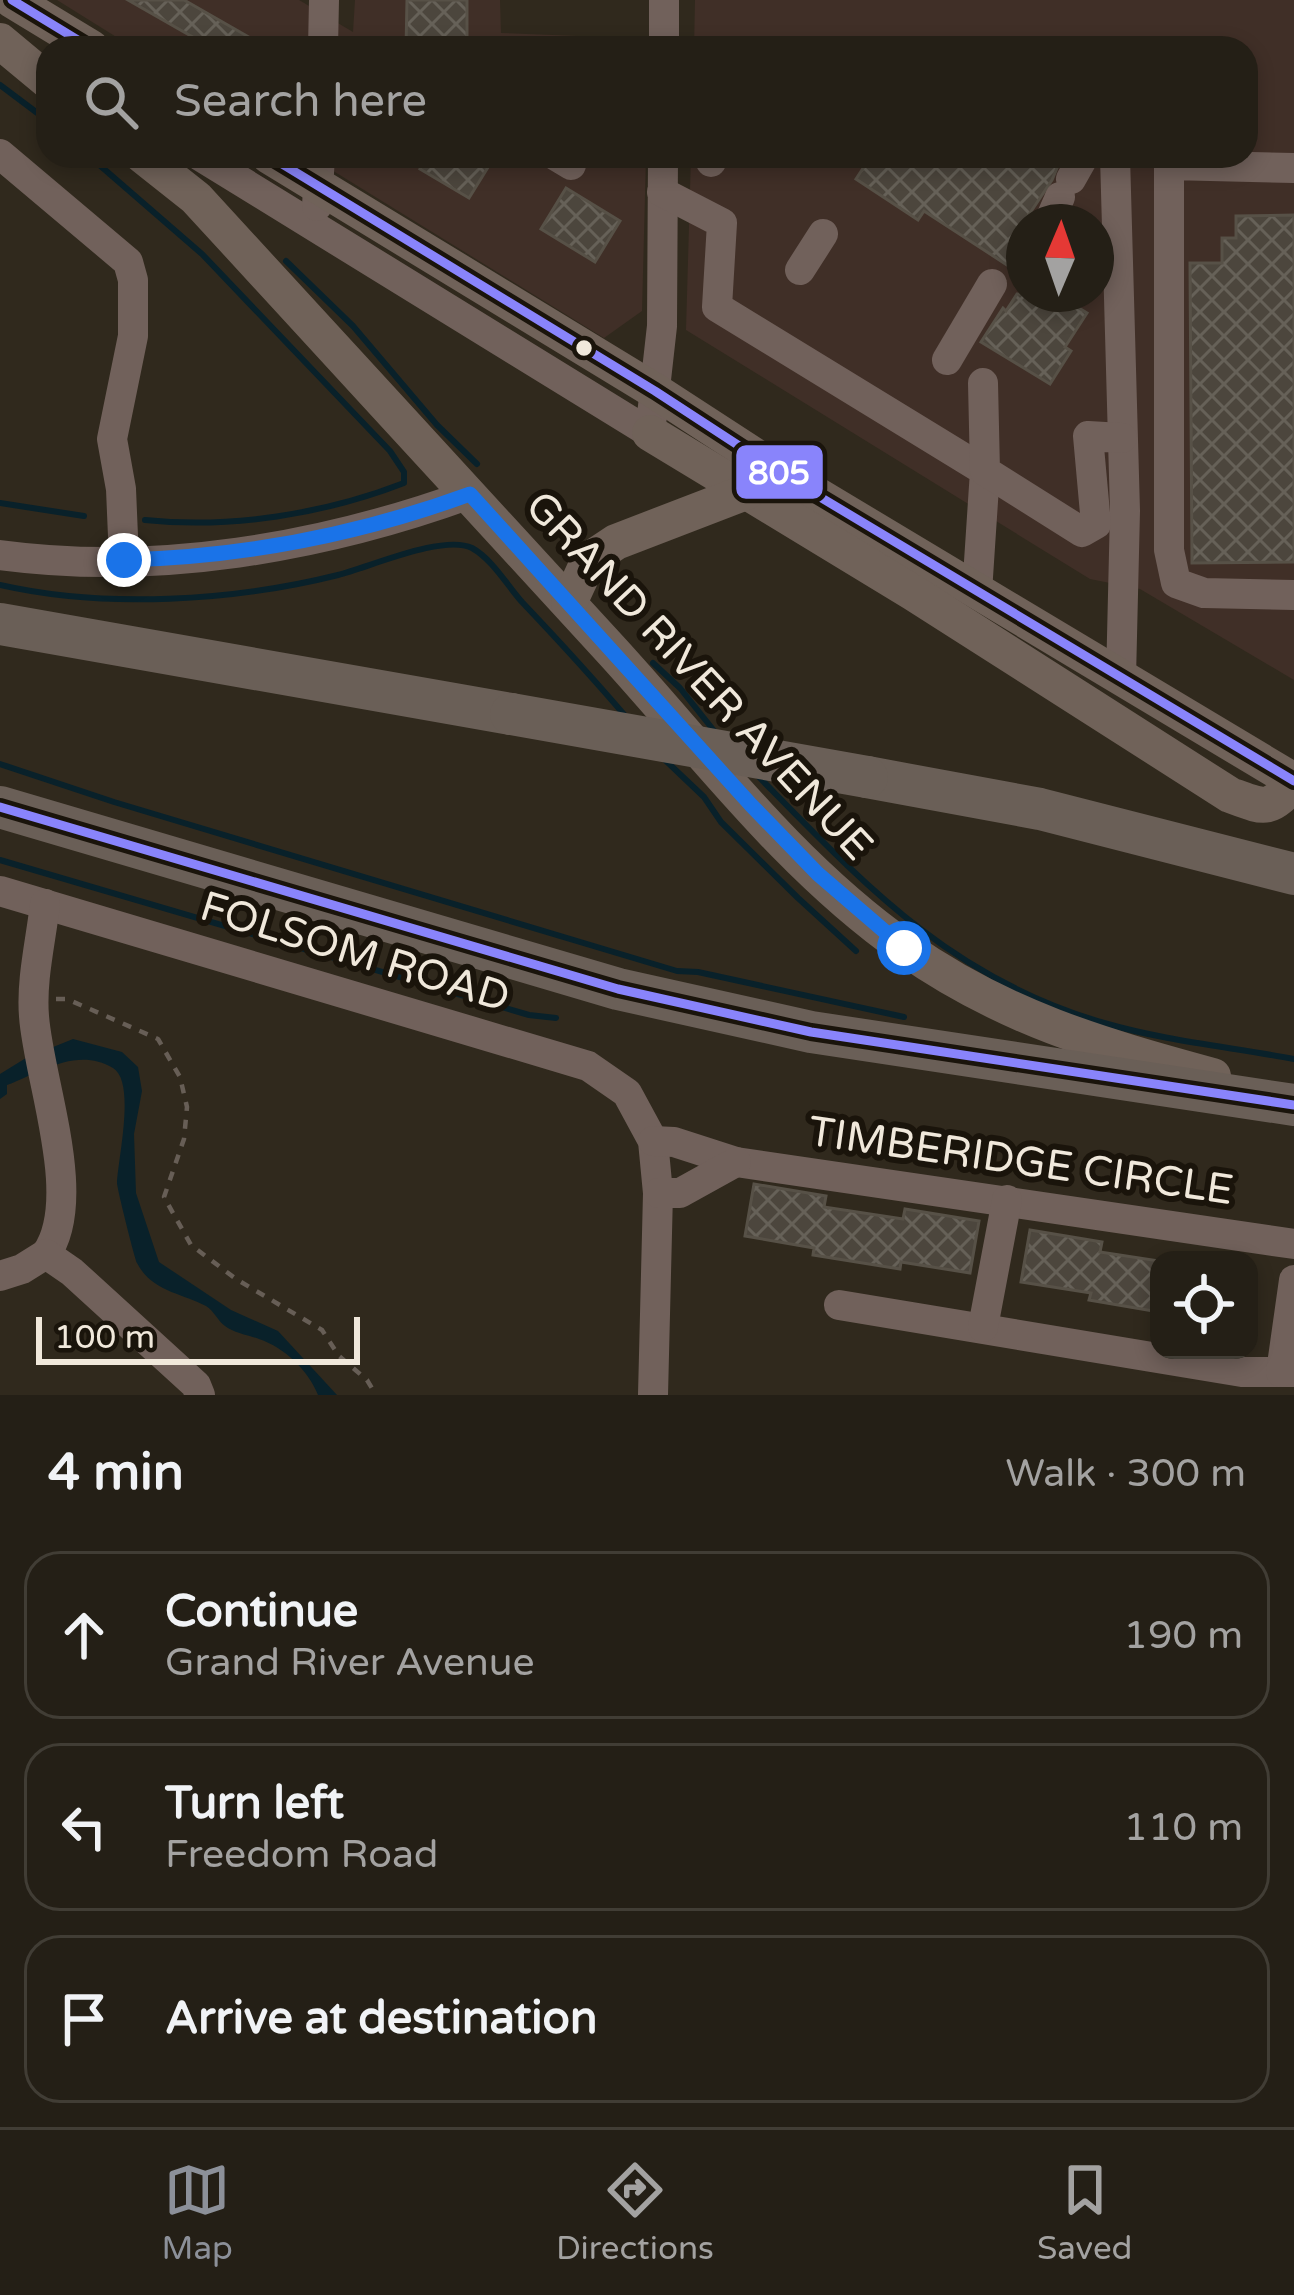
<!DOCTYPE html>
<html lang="en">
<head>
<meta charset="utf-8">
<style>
  :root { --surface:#241f16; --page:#2c271f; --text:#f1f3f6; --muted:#a3a2a1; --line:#413d35; --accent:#8c9099 }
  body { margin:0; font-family:"Varela Round",sans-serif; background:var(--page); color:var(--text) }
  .controls { position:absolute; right:36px; bottom:36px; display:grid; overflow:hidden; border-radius:24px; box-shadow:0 6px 18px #0003 }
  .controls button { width:108px; height:108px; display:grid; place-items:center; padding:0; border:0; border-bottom:3px solid var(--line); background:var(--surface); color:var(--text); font:60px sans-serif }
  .compass { position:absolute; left:1006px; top:204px; width:108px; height:108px; border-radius:50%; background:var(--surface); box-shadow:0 6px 18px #0003; rotate:2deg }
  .scale { position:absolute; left:36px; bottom:30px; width:324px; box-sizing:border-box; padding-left:12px; border:6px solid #f0e8db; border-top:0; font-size:33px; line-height:42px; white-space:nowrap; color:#f0e8db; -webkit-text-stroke:9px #1a140b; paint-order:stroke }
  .stop { position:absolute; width:36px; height:36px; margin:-27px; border:9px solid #1a73e8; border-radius:50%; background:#fff }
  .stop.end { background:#1a73e8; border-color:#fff; box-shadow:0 3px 12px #0008 }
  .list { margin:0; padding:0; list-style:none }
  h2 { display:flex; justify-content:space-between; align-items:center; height:156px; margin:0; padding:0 48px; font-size:51px }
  h2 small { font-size:39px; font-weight:400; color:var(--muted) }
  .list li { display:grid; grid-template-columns:78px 1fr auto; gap:36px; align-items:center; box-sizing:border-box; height:168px; margin:0 24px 24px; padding:0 24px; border:3px solid var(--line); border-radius:36px }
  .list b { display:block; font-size:45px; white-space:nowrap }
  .list p { margin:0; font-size:39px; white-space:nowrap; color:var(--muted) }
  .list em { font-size:39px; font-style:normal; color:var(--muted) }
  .icon { flex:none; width:66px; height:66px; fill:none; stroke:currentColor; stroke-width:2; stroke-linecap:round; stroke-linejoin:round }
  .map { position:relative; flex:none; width:1294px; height:1395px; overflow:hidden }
  .search { position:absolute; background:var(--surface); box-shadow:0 6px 18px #0003; left:36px; right:36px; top:36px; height:132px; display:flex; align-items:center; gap:30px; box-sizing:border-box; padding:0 42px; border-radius:36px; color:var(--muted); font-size:45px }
  .sheet { height:732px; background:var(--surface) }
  nav { display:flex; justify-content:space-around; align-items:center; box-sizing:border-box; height:168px; border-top:3px solid var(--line); background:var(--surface); font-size:33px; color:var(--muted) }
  nav a { display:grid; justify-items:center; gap:6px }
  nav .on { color:var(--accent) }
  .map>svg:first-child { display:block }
  .commercial { fill:#402f27; fill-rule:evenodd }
  .water { fill:#09212a }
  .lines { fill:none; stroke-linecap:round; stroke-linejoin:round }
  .stream { stroke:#09212a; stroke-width:6 }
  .building { fill:url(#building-cross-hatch); stroke:#575147; stroke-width:3 }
  .path { stroke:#675e56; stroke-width:4.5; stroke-dasharray:9 9; stroke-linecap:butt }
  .minor { stroke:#71615b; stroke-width:30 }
  .major { stroke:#706259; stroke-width:36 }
  .highway { stroke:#6a5f57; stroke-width:42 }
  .highway-bridge { stroke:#6a5f57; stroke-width:42 }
  .bus-1-casing { stroke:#1a140b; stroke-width:18 }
  .bus-1 { stroke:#8984fb; stroke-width:9 }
  .route { stroke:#1a73e8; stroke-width:15 }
  .bus-dot { fill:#f0e8db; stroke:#1a140b; stroke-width:4.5 }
  .labels { text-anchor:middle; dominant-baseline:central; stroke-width:12; stroke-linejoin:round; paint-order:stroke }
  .street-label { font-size:42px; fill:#f0e8db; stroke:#1a140b }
  .line-badge { stroke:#1a140b; stroke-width:4.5 }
  .badge-label { font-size:33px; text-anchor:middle; font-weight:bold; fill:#fff }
</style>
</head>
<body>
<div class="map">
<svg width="1294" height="1395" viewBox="0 0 1294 1395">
  <defs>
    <pattern id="building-cross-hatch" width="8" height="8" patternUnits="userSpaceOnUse" patternTransform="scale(3)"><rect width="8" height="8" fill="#4c463d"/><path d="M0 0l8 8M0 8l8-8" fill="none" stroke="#666158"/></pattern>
  </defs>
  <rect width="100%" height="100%" fill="#30291d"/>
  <g class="commercial">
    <path d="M57,0H299L353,32L355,0H500L501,33L629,38L631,48H134Z"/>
    <path d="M695,0H1294V680L1140,589L1090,579L686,330L691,156H1246V48H694ZM1024,222H1096V294H1024Z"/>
    <path d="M309,156H646L642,311L604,338Z"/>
  </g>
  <path class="water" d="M73,1039L122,1052L138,1067L142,1091L134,1134L136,1193L159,1262L231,1310L278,1331L337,1395H318C308,1370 285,1348 259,1339C248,1335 234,1333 225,1326C217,1320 215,1312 206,1306C182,1293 152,1292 137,1263C134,1256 117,1188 117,1183C118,1158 136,1082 113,1068C77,1046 39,1073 7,1085V1094L0,1099V1074L26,1058Z"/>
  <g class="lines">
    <g class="stream">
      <path d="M0,85L48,121"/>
      <path d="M89,156L202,254L390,451L404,472V483C324,514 231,529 145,520"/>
      <path d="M286,261L353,326L437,425L477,464"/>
      <path d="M0,503L84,516"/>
      <path d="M0,585C105,609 234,601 338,575C370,567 443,534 472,548C492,559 507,585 522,602C558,640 593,678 627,718"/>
      <path d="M653,663L680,688L715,732"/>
      <path d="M664,759L704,797L721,822L798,898L856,951"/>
      <path d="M0,764L114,802L677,971L698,972L904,1017"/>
      <path d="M757,775C865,885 950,978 1104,1023C1166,1041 1230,1047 1294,1059"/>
      <path d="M0,860L529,1015L556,1018"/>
    </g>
  </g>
  <g class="building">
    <path d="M128,0H184L268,48H212Z"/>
    <path d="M407,0H467V48H406Z"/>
    <path d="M428,156H495L469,198L420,169Z"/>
    <path d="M871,156H1062L1052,180L1024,222V276L924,211L918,220L856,179Z"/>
    <path d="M566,188L620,221L595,262L541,229Z"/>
    <path d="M1294,215V562L1192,563L1190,263H1222V238H1236V216Z"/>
    <path d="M1017,294H1056L1087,313L1065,347L1071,351L1050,384L981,342L1003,308L1006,311Z"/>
    <path d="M754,1184L826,1196L824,1207L903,1219L905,1209L979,1221L970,1273L901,1262L900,1269L813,1255L814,1248L745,1236Z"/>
    <path d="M1030,1230L1102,1242L1100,1252L1159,1261V1312L1089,1300L1091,1293L1021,1282Z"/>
  </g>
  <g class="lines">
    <path class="path" d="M56,999H67L158,1039L180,1077L187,1107L184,1139L164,1197L191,1245L236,1279L322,1330L339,1356L367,1380L376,1395"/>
    <g class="minor">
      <path d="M323,48L324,0"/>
      <path d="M664,48V0"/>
      <path d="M0,154L128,262L133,280V336L112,439L121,489L124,560"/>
      <path d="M200,156L650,433L662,326L663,156"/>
      <path d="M556,156L571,165V156"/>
      <path d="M1115,156L1125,511L1121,678"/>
      <path d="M711,162V156"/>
      <path d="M1294,168L1169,165V550L1176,583L1204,593L1294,595"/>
      <path d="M1071,179L1084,156"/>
      <path d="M662,192L722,223L717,307L985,471L977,592"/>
      <path d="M317,206L320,156"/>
      <path d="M1049,222L1060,197"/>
      <path d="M800,270L823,234"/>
      <path d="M947,360L992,284"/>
      <path d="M983,383L985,471L1082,532L1096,524L1088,436L1122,438"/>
      <path d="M0,555C157,576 321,548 470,494"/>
      <path d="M0,891L588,1066L627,1093L653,1141L658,1193L653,1395"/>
      <path d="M45,904C41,940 31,980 34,1016C38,1078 85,1199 46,1254"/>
      <path d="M653,1141L674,1142L736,1162L1294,1244"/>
      <path d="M658,1193H680L736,1162"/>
      <path d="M0,1276L22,1269L46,1254L72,1272L196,1385L200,1395"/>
      <path d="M839,1305L1242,1372H1294"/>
      <path d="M983,1327L1007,1200"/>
      <path d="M1281,1372L1294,1280"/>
    </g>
    <g class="major">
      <path d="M12,0L91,48"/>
      <path d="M0,41L48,81"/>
      <path d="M143,156L196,198C334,350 475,500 613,652C705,753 792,869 905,948C1003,1017 1099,1045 1213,1076"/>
      <path d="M269,156L655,391L790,479L1294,781"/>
      <path d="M650,433L912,592L1230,795C1265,808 1269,812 1294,782"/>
      <path d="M569,603L589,560L616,542L746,492L760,483"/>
    </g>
    <g class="highway">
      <path d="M0,624L511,714"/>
      <path d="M867,777L1040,809L1294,874"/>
      <path d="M0,807L618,989L811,1032L1294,1105"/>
    </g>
    <path class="highway-bridge" d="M511,714L867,777"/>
    <defs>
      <g id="bus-1">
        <path d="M12,0L91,48"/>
        <path d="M269,156L655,391L790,479L1294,781"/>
        <path d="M0,807L618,989L811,1032L1294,1105"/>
      </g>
    </defs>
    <use href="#bus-1" class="bus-1-casing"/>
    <use href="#bus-1" class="bus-1"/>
  </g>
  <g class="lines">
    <path class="route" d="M124,560C243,557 358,535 470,494L751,805L818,874L904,948"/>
  </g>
  <circle class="bus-dot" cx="584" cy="348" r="10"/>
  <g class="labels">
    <g class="street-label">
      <text transform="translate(699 676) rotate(47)">GRAND RIVER AVENUE</text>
      <text transform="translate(355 952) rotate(17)">FOLSOM ROAD</text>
      <text transform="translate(1021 1161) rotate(8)">TIMBERIDGE CIRCLE</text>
    </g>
  </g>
  <rect class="line-badge" x="734" y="443" width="91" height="58" rx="12" fill="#8984fb"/>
  <g class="badge-label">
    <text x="779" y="484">805</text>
  </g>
</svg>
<div class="controls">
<button><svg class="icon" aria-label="locate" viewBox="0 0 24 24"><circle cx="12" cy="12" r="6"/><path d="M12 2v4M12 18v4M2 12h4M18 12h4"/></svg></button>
</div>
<svg class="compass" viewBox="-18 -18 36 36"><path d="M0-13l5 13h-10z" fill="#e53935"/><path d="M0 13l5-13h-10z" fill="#a3a2a1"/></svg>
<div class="scale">100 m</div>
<div class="stop" style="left:904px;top:948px"></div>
<div class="stop end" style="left:124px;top:560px"></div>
<div class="search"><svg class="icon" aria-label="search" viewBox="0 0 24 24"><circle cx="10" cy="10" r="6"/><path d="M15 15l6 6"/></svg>Search here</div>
</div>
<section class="sheet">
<h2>4 min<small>Walk · 300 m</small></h2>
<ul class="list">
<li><svg class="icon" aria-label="ahead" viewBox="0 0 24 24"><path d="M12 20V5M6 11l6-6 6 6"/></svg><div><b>Continue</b><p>Grand River Avenue</p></div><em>190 m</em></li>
<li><svg class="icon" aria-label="left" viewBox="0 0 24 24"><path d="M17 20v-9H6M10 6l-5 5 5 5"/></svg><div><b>Turn left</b><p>Freedom Road</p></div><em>110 m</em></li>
<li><svg class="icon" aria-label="arrive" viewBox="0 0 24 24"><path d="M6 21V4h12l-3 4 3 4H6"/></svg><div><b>Arrive at destination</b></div></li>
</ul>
</section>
<nav>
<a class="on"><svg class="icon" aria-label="map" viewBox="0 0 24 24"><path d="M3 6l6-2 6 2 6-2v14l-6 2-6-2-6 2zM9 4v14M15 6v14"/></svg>Map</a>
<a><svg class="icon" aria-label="directions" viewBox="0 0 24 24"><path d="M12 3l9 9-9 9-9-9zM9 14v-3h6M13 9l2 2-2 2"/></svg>Directions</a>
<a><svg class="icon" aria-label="saved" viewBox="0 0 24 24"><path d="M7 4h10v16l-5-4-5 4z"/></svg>Saved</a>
</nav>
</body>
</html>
